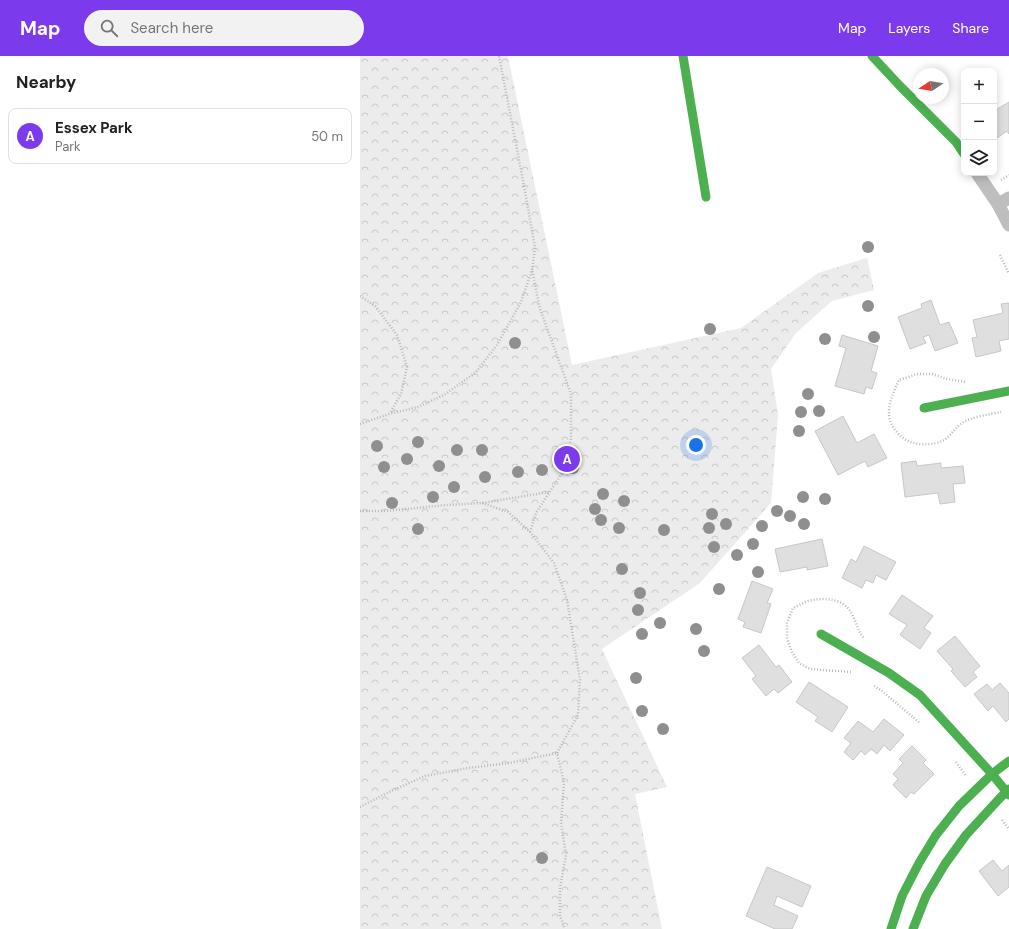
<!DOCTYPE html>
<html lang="en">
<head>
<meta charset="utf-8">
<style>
  :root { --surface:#fff; --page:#f2f2f2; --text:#202124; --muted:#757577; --line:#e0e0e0; --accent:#7c3aed }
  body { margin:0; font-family:"DM Sans",sans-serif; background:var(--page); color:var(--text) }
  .controls { position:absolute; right:12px; top:12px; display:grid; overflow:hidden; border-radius:8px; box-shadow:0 2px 10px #0003 }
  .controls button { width:36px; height:36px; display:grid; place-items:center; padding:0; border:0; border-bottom:1px solid var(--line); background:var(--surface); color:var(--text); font:20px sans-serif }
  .compass { position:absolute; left:553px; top:12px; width:36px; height:36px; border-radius:50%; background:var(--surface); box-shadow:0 2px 10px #0003; rotate:258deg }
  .you { position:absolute; left:336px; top:389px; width:14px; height:14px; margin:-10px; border:3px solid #fff; border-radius:50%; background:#1a73e8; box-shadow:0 0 0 6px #1a73e833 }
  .badge { display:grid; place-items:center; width:26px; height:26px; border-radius:50%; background:var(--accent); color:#fff; font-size:13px; font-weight:700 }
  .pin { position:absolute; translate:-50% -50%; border:2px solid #fff; box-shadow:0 1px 4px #0006 }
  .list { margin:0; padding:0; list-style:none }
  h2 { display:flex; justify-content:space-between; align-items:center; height:52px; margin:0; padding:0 16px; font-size:17px }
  h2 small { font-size:13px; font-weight:400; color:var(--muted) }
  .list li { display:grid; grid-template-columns:26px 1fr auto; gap:12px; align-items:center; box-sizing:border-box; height:56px; margin:0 8px 8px; padding:0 8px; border:1px solid var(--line); border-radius:8px }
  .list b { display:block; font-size:15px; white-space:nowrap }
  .list p { margin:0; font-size:13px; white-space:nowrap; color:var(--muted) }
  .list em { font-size:13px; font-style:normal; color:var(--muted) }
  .icon { flex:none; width:22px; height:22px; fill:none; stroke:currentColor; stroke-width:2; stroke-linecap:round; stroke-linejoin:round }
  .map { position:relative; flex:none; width:649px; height:873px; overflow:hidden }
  header { display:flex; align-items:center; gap:24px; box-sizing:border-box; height:56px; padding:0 20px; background:var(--accent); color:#fff }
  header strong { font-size:19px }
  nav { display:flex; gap:22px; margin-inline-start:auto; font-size:14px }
  .search { width:280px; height:36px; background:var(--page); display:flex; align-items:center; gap:10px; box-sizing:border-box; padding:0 14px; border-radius:22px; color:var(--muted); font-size:15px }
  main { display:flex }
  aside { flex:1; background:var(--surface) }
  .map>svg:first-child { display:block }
  .park { fill:url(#park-crowns) }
  .building { fill:#dfdfdf; stroke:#c7c7c7 }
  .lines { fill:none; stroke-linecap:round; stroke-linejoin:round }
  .path { stroke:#b9b9b9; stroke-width:2.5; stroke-dasharray:1 2; stroke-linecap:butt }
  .street { stroke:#bebebe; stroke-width:13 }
  .fast { stroke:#4caf50; stroke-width:9 }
  .tree { fill:#8f8f8f }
</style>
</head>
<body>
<header>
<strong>Map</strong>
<div class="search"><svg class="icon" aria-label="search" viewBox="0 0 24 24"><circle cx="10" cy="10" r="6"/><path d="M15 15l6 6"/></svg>Search here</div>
<nav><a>Map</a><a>Layers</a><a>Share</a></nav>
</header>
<main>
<aside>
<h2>Nearby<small></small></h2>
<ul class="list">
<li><span class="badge">A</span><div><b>Essex Park</b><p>Park</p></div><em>50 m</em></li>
</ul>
</aside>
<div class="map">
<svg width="649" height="873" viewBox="0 0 649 873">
  <defs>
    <pattern id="park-crowns" width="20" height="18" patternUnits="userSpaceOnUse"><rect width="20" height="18" fill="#ececec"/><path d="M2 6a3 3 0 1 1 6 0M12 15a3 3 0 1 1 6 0" fill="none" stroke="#c9c9c9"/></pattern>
  </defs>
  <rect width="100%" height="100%" fill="#fff"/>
  <path class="park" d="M0,0H148L212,309L381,272L458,217L507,202L514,234L472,245L436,277L411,313L418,359L411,447L340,527L242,593L307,731L275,738L302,873H0Z"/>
  <g class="building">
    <path d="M649,46V78L647,75L634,84V55Z"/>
    <path d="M571,244L580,269L589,266L598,287L575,295L569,279L563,281L566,287L550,293L538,261L562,252L561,248Z"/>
    <path d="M649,247V283L639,285L641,295L616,301L612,282L617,281L613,264L643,257L641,248Z"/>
    <path d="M482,279L518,290L511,315L517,317L512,333L506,331L504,338L475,330L486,292L479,290Z"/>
    <path d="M483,360L497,387L514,378L527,402L508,411L505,405L478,419L455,375Z"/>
    <path d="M556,405L557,410L581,407V412L603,410L605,427L593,428L595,446L580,448L578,437L545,441L541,407Z"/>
    <path d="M462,483L468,510L447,514V511L420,516L415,493Z"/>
    <path d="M504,490L536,506L526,524L516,519L513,527L506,524L502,532L482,522L491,503L496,506Z"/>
    <path d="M392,525L413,533L407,547L411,548L401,577L383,571L385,566L378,563Z"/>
    <path d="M542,539L573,560L564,572L571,577L560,593L540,579L547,569L529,558Z"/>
    <path d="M595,580L620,610L613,616L617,621L605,631L591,615L593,613L577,595Z"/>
    <path d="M399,589L416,611L419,609L432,626L418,637L414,633L406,640L392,623L396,620L382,602Z"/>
    <path d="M449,626L488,651L472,676L455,665L458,661L436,646Z"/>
    <path d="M640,627L649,637V663L646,666L633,650L628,655L614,638L627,628L632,634Z"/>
    <path d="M524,663L544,679L530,695L524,689L517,698L511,693L505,699L501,695L493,704L484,696L491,687L484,682L498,665L513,676Z"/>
    <path d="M552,690L566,704L563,707L574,718L554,738L551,736L546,742L533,729L538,723L533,718L543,707L539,703Z"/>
    <path d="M633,804L642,815L649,809V831L638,840L619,815Z"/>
    <path d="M407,811L451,830L442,851L417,840L414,849L438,860L432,873H415L386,860Z"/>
  </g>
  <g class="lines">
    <g class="path">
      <path d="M641,124L649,119"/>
      <path d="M640,199L649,218"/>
      <path d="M0,240L15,250L37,279L47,311L41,338L30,357"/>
      <path d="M605,326L587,323L572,318H557L539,324C532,340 522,359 536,375C538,377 540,380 543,382C553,390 573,390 584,384C591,380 595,372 602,367C611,361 630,358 641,356"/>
      <path d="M0,368L29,358L58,351L84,339L116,316L137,289L161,246L172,214L175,192L165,135L139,0"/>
      <path d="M122,447L148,456L170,476L194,507L207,544L220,624L218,659L197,697L204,726L201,766L206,799L200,832V860L205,873"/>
      <path d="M0,455H25L87,449L122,447L189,436"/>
      <path d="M170,476L176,457L202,417L211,383V338L180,253L172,214"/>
      <path d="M491,616L450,613L439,607L432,596L427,583V567L433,552C438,550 443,547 448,545C465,541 485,542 493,560C497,568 498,576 504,582"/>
      <path d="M514,630L522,635L560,667"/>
      <path d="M596,706L606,720"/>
      <path d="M0,751L29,736L65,720L108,712L149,707L197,697"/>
      <path d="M642,764L649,773"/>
    </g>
    <g class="street">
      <path d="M617,117L638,148L649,169"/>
      <path d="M638,148L649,142"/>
    </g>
    <g class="fast">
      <path d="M323,0L346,141"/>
      <path d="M512,0L540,30L596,86L604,98"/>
      <path d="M564,352L649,335"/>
      <path d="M461,578L529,617L560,639L632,718L649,739"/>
      <path d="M531,873L542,840L559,807L576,779L599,750L632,718L649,705"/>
      <path d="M553,873L566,840L585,808L606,779L639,743L649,733"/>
    </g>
  </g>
  <g class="tree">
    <circle cx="508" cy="191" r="6"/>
    <circle cx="508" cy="250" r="6"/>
    <circle cx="350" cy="273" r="6"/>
    <circle cx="514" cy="281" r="6"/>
    <circle cx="465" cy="283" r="6"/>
    <circle cx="155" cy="287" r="6"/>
    <circle cx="448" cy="338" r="6"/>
    <circle cx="459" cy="355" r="6"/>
    <circle cx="441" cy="356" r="6"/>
    <circle cx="439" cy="375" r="6"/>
    <circle cx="58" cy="386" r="6"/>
    <circle cx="17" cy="390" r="6"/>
    <circle cx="97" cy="394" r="6"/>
    <circle cx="122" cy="394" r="6"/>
    <circle cx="47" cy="403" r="6"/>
    <circle cx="79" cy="410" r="6"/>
    <circle cx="24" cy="411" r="6"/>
    <circle cx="213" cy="412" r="6"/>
    <circle cx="182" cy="414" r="6"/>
    <circle cx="158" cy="416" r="6"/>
    <circle cx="125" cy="421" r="6"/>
    <circle cx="94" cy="431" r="6"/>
    <circle cx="243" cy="438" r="6"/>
    <circle cx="73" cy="441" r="6"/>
    <circle cx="443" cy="441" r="6"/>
    <circle cx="465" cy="443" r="6"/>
    <circle cx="264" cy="445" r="6"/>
    <circle cx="32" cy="447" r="6"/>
    <circle cx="235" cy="453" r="6"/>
    <circle cx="417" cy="455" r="6"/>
    <circle cx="352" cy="458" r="6"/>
    <circle cx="430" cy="460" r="6"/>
    <circle cx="241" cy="464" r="6"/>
    <circle cx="366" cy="468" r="6"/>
    <circle cx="444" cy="468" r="6"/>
    <circle cx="402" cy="470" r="6"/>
    <circle cx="259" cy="472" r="6"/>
    <circle cx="349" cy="472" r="6"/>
    <circle cx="58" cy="473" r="6"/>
    <circle cx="304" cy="474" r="6"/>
    <circle cx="393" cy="488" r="6"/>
    <circle cx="354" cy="491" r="6"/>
    <circle cx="377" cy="499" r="6"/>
    <circle cx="262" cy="513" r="6"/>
    <circle cx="398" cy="516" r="6"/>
    <circle cx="359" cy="533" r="6"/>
    <circle cx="280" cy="537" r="6"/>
    <circle cx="278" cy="554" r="6"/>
    <circle cx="300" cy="567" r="6"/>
    <circle cx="336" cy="573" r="6"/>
    <circle cx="282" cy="578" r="6"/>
    <circle cx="344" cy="595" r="6"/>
    <circle cx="276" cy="622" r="6"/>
    <circle cx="282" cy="655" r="6"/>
    <circle cx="303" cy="673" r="6"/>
    <circle cx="182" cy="802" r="6"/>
  </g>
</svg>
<div class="controls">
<button>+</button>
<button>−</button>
<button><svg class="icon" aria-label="layers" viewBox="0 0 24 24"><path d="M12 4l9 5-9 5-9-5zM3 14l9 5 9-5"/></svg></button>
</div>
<svg class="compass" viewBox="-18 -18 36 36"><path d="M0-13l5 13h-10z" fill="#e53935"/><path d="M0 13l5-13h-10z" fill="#757577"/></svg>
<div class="you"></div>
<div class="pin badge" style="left:207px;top:403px">A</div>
</div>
</main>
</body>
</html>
